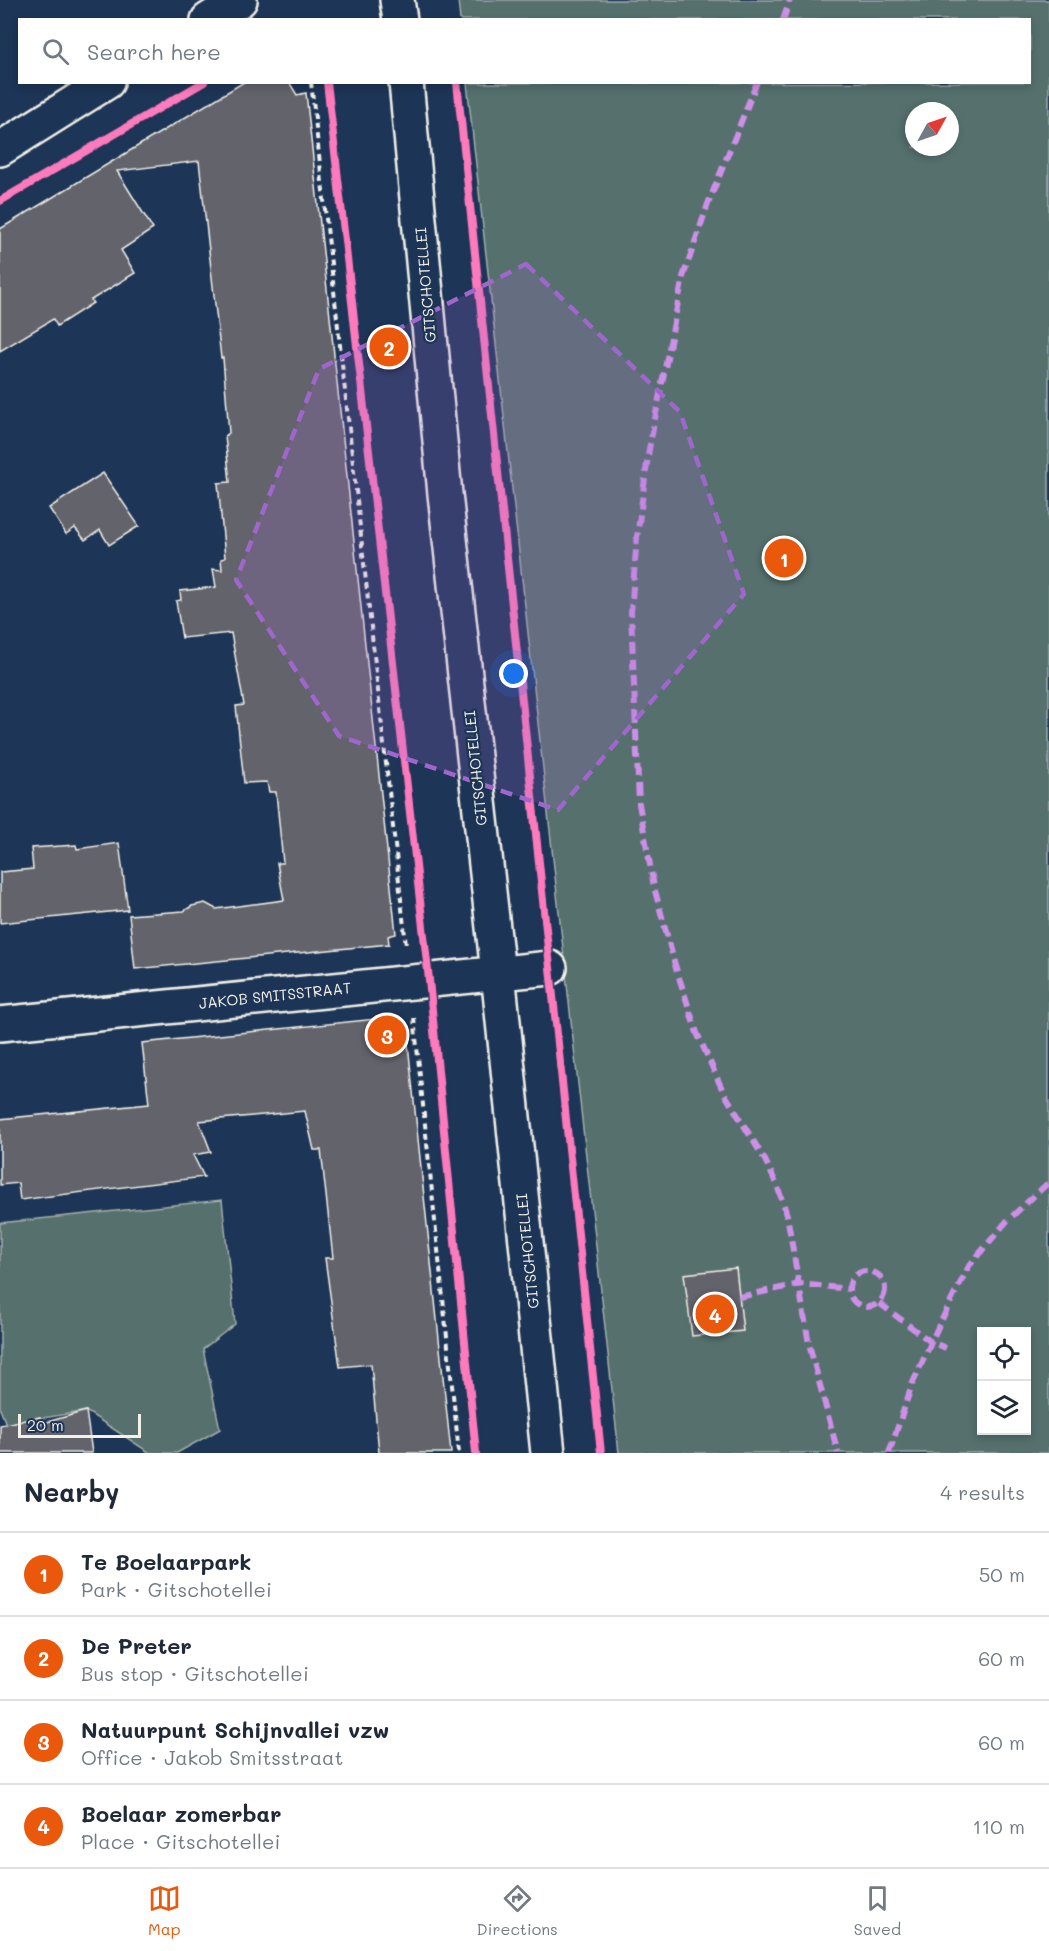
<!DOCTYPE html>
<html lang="en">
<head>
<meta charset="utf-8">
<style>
  :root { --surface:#fff; --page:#f6f6f7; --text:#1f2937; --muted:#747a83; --line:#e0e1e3; --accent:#ea580c }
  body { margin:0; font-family:Mali,sans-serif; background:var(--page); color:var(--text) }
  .controls { position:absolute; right:18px; bottom:18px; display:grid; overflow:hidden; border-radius:0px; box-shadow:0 3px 9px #0003 }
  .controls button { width:54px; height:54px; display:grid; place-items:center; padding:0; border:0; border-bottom:2px solid var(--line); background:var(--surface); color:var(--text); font:30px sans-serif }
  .compass { position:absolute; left:905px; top:102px; width:54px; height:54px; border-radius:50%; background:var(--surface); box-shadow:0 3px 9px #0003; rotate:50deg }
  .scale { position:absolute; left:18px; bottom:15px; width:123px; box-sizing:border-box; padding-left:6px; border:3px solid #f4f1e8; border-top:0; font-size:16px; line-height:21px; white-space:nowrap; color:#f4f1e8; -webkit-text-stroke:4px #1d3557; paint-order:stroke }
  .you { position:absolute; left:514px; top:674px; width:21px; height:21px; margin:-15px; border:4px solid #fff; border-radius:50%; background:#1a73e8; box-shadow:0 0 0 9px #1a73e833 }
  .badge { display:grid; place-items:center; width:39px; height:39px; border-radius:50%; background:var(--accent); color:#fff; font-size:20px; font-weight:700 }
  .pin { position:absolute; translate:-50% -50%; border:3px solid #fff; box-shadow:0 2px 6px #0006 }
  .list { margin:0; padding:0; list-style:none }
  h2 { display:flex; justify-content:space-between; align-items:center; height:78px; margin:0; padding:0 24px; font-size:26px }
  h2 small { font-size:20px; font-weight:400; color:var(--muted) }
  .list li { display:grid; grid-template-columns:39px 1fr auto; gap:18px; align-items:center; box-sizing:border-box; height:84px; padding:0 24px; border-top:2px solid var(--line) }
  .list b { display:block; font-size:22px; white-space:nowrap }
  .list p { margin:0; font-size:20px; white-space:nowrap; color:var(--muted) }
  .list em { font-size:20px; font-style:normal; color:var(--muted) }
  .icon { flex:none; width:33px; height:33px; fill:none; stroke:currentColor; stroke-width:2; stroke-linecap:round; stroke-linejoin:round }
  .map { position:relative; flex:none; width:1049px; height:1453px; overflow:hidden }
  .search { position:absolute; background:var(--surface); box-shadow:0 3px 9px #0003; left:18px; right:18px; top:18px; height:66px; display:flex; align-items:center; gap:15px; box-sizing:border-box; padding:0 21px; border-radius:0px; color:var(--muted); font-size:22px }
  .sheet { height:414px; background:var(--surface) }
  nav { display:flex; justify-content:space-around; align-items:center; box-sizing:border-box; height:84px; border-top:2px solid var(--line); background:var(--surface); font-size:16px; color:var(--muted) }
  nav a { display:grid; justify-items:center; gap:3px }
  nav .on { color:var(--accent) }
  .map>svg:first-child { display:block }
  .green { fill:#55706d; stroke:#a4b0aa; stroke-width:1.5; fill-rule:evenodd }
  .building { fill:#63646c; stroke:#f4f1e8; stroke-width:1.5 }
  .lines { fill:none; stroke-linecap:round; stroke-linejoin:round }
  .minor-casing { stroke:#f4f1e8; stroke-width:38 }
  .tertiary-casing { stroke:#f4f1e8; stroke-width:38 }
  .path { stroke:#f4f1e8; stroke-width:4; stroke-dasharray:6 4.5; stroke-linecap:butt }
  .minor { stroke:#1d3557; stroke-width:33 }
  .tertiary { stroke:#1d3557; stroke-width:33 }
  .quiet { stroke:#ce8fe9; stroke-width:6; stroke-dasharray:12 6; stroke-linecap:butt }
  .cycleway-casing { stroke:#1d3557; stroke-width:11 }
  .cycleway { stroke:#fd7abc; stroke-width:8 }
  .marked { fill:#9f67cb; fill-opacity:0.2; stroke:#9f67cb; stroke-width:4.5; stroke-dasharray:12 8; stroke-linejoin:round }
  .labels { text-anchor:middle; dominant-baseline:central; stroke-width:4.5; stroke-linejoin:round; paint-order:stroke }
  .street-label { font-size:15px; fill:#f4f1e8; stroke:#1d3557 }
</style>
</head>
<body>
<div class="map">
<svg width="1049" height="1453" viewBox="0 0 1049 1453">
  <rect width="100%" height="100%" fill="#1d3557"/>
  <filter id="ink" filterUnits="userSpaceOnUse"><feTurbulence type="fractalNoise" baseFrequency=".0167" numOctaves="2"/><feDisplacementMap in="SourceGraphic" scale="12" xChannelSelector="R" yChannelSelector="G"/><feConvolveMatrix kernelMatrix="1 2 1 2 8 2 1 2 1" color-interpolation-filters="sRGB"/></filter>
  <g filter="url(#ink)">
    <g class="green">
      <path d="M458,0H1049V1453H619L467,83L1030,82V20H460ZM914,111H950V147H914ZM982,1332H1026V1430H982Z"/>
      <path d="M222,1200L235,1324L203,1349L220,1429L177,1453H150L86,1411L6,1424L0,1409V1223Z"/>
    </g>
    <g class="building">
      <path d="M244,82H289L297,95L306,93L396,934L388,936L389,944L135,969L129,915L184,911L192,906L205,903L216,909L284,900L277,863H283L276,792H269L267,782L244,783L236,706L244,705L231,633L182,638L176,601L181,600L180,591L216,587L213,569L222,570L221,559L225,558L218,483L230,482L225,436L229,433L223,358H221L199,161L117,171L153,229L121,250L135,273L91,300L93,303L57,326L53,319L0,351V229Z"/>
      <path d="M103,473L139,526L109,545L100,530L85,540L75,528L66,534L49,508Z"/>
      <path d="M119,843L128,910L0,923V872L33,869L31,848L76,845L77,849Z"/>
      <path d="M396,1017L397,1025H406L451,1453H379L371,1364L340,1367L325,1258H333L321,1150H314L305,1111L199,1121L211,1152L193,1155L204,1177L20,1200L18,1183L0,1185V1119L149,1104L142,1043Z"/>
      <path d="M736,1268L743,1331L692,1336L684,1274Z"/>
      <path d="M86,1411L92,1453H0V1425L40,1417V1424Z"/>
    </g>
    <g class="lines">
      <defs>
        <g id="minor">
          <path d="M208,20L240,0"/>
          <path d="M0,149L107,82"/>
          <path d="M0,1024L550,968"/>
        </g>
        <g id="tertiary">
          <path d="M397,0L400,20"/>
          <path d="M406,82L445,494L498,973L548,1453"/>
        </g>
      </defs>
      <use href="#minor" class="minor-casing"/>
      <use href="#tertiary" class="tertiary-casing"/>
      <g class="path">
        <path d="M311,82L406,945"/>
        <path d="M335,156L345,155"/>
        <path d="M352,306L361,304"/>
        <path d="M414,1018L459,1453"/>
      </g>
      <use href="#minor" class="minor"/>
      <use href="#tertiary" class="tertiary"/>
      <g class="quiet">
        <path d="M783,20L790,0"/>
        <path d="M757,82L708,204L683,277L649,449L637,537L631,612L639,804L654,887L675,965L697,1033L723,1091L765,1160L777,1185L787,1215L809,1344L838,1453"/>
        <circle cx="867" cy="1289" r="18"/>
        <path d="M739,1297L800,1284L849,1289"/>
        <path d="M879,1303L931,1342L946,1348"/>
        <path d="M889,1453L912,1385L938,1327L969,1266L1007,1221L1049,1182"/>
      </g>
      <defs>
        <g id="cycleway">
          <path d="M327,82L429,980L476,1453"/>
          <path d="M457,82L601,1453"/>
          <path d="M0,201L204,82"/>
        </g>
      </defs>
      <use href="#cycleway" class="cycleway-casing"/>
      <use href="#cycleway" class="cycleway"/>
    </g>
  </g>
  <path class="marked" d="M526,264L680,412L744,594L558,810L339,736L236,580L319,369Z"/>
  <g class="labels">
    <g class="street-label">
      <text transform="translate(425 285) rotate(-95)">GITSCHOTELLEI</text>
      <text transform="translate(475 768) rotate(-96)">GITSCHOTELLEI</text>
      <text transform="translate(275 995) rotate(-6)">JAKOB SMITSSTRAAT</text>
      <text transform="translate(527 1251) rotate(-96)">GITSCHOTELLEI</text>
    </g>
  </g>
</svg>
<div class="controls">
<button><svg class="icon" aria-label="locate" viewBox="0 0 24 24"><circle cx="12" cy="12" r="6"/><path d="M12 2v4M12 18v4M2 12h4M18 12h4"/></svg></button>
<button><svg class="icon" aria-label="layers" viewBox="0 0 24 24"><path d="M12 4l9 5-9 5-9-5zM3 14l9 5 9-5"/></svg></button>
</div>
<svg class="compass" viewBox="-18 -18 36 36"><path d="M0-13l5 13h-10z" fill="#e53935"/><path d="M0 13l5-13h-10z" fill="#747a83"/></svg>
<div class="scale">20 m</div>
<div class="you"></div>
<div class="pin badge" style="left:784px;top:558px">1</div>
<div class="pin badge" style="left:389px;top:347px">2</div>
<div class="pin badge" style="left:387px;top:1035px">3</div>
<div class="pin badge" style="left:715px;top:1314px">4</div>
<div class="search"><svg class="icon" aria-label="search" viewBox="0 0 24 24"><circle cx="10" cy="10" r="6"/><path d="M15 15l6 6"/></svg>Search here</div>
</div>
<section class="sheet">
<h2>Nearby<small>4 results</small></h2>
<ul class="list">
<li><span class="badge">1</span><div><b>Te Boelaarpark</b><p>Park · Gitschotellei</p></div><em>50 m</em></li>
<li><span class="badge">2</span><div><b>De Preter</b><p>Bus stop · Gitschotellei</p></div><em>60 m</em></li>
<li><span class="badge">3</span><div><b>Natuurpunt Schijnvallei vzw</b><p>Office · Jakob Smitsstraat</p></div><em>60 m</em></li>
<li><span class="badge">4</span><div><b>Boelaar zomerbar</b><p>Place · Gitschotellei</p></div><em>110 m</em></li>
</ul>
</section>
<nav>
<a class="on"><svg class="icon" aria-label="map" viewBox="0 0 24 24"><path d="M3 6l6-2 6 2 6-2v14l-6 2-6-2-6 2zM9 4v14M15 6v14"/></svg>Map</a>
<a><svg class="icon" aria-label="directions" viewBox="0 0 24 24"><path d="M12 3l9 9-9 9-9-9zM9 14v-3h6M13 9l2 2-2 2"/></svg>Directions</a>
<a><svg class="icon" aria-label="saved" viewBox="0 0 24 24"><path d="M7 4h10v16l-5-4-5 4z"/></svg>Saved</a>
</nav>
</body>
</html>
